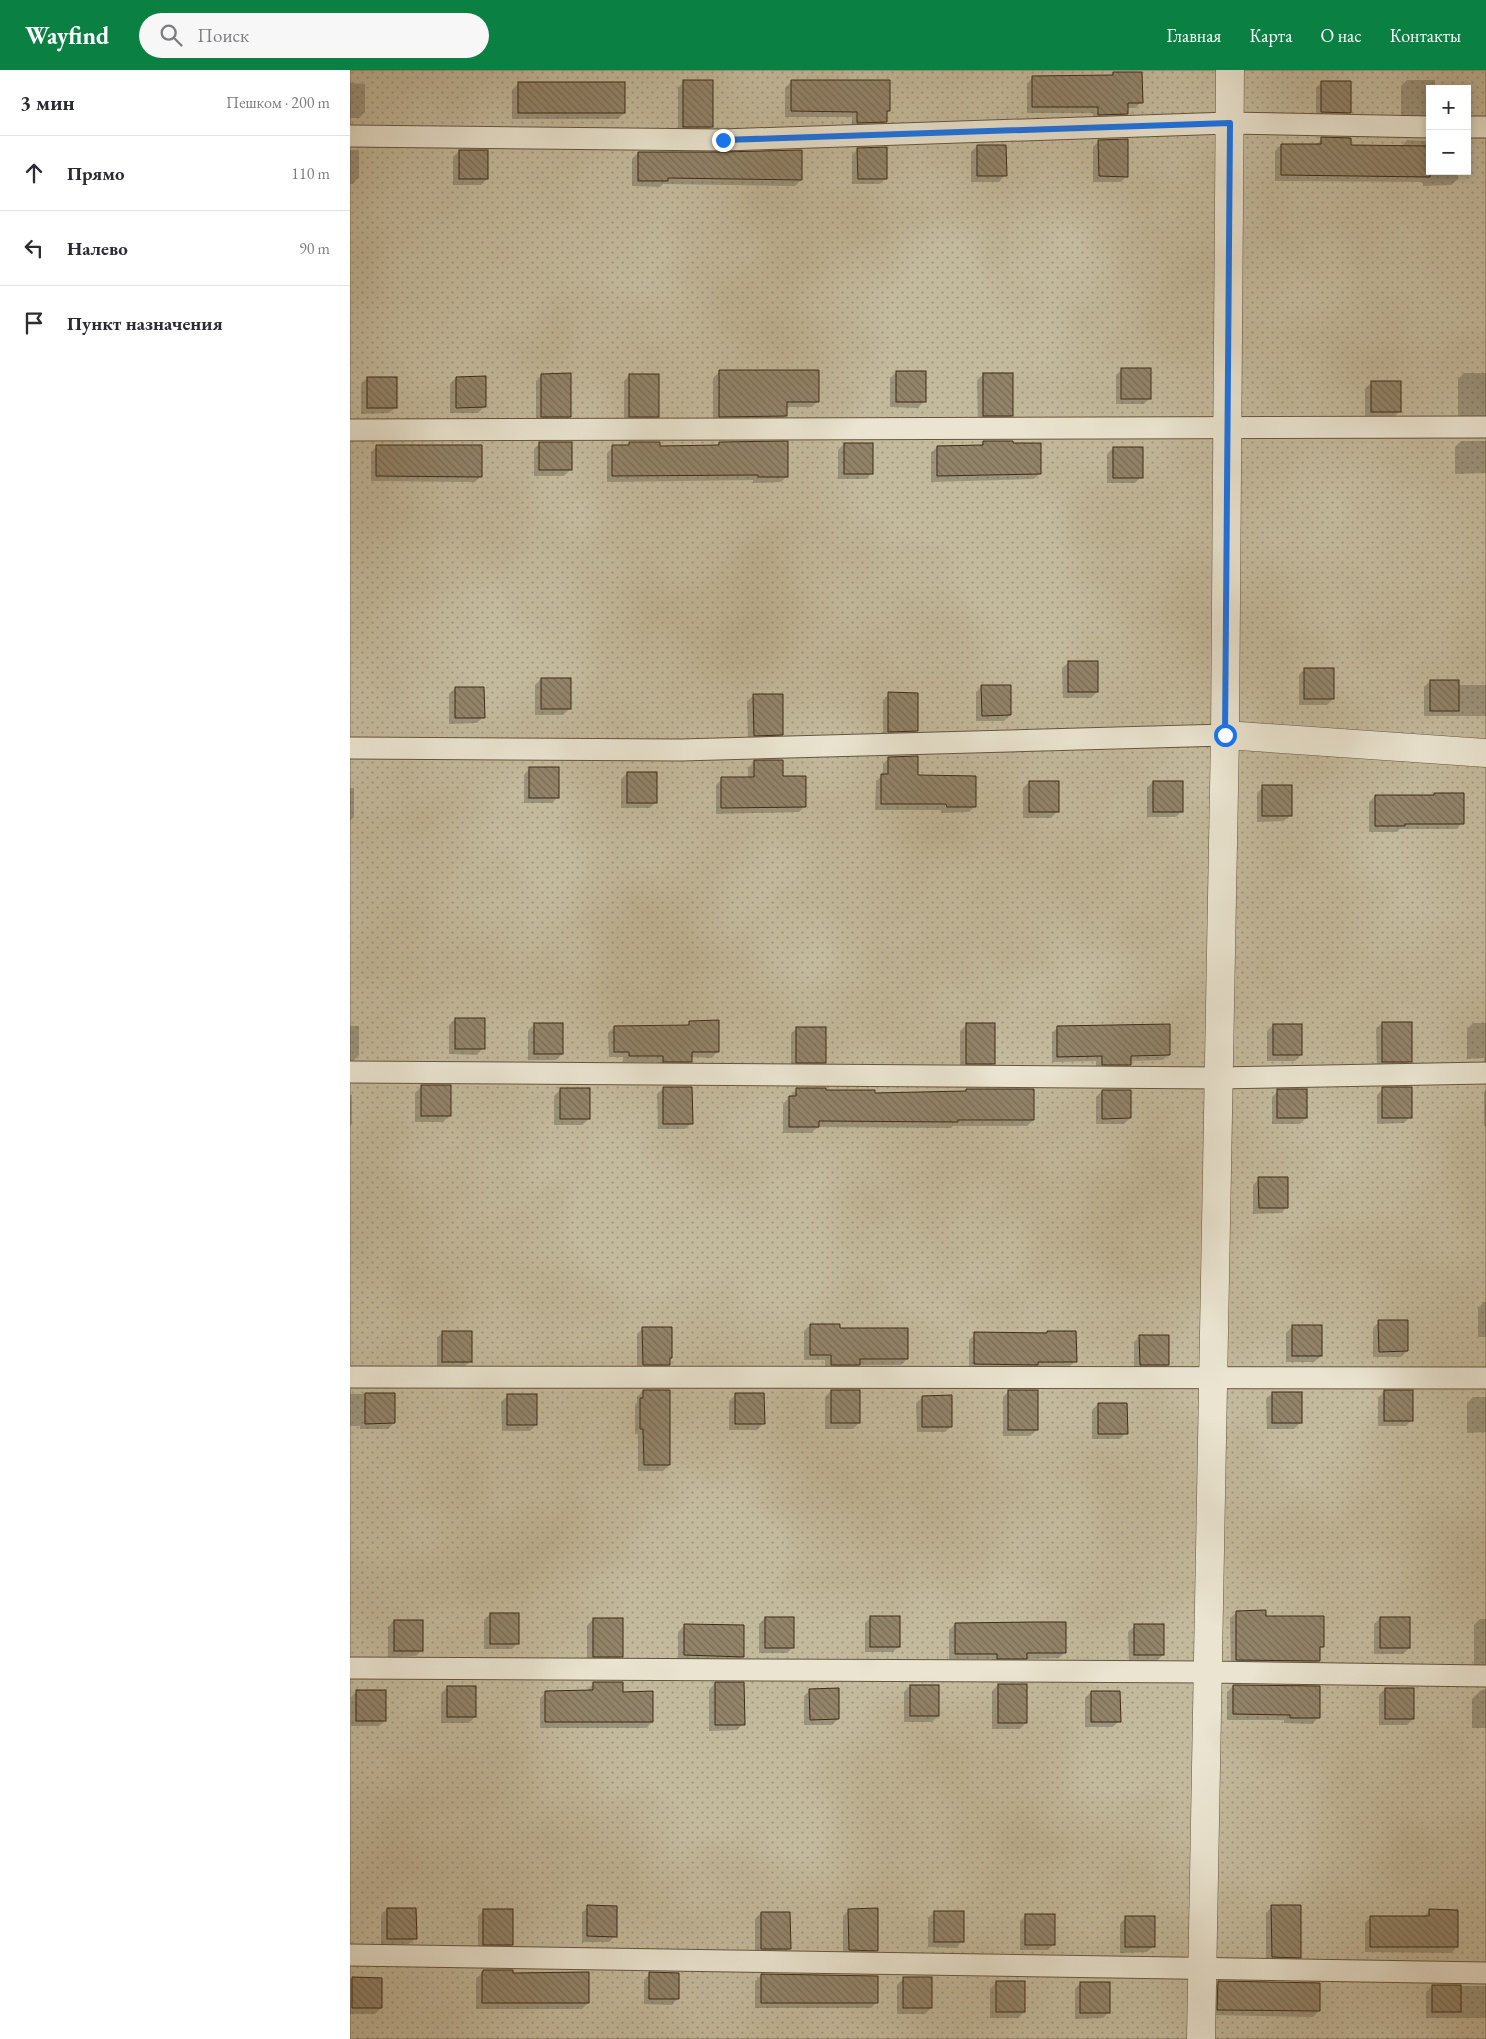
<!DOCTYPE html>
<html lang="ru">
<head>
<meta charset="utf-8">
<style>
  :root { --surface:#fff; --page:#f7f7f7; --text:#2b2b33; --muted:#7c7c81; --line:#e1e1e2; --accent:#0b8043 }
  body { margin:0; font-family:"EB Garamond",serif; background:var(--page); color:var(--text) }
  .controls { position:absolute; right:15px; top:15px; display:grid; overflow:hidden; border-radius:0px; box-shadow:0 2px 8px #0003 }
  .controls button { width:45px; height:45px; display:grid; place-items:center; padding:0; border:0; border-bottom:1px solid var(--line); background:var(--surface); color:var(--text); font:25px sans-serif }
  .stop { position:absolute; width:15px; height:15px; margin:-11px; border:4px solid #1a73e8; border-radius:50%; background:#fff }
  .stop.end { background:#1a73e8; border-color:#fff; box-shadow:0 1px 5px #0008 }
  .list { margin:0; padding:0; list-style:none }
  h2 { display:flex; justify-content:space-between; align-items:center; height:65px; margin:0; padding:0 20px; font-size:21px }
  h2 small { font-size:16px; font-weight:400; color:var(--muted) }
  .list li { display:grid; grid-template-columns:32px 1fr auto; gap:15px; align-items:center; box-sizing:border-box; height:75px; padding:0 20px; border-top:1px solid var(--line) }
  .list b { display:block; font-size:19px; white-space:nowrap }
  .list em { font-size:16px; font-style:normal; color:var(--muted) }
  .icon { flex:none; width:28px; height:28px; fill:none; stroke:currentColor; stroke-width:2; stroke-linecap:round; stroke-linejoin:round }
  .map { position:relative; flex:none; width:1136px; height:1969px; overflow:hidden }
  header { display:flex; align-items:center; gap:30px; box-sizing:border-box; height:70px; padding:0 25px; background:var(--accent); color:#fff }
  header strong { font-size:24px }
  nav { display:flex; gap:28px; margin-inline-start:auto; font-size:18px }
  .search { width:350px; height:45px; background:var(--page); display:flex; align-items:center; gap:12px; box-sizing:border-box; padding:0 18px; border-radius:28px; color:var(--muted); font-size:19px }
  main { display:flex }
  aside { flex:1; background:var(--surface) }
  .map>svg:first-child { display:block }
  .green { fill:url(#green-dots); stroke:#817259; fill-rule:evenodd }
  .shadow { fill:#0003 }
  .building { fill:url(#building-back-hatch); stroke:#3f2c16 }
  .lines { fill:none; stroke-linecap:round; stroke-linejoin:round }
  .service-casing { stroke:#67563e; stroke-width:23 }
  .minor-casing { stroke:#67563e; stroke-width:29 }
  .service { stroke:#eae4d0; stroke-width:21 }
  .minor { stroke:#eae4d0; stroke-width:28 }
  .route { stroke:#1a73e8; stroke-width:6 }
</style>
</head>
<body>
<header>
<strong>Wayfind</strong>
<div class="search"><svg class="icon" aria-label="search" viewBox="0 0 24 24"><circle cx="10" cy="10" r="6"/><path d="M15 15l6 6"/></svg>Поиск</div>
<nav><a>Главная</a><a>Карта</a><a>О нас</a><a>Контакты</a></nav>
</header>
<main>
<aside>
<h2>3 мин<small>Пешком · 200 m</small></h2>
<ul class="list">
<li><svg class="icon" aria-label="ahead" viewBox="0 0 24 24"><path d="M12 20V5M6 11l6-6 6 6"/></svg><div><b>Прямо</b></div><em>110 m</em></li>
<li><svg class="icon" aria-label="left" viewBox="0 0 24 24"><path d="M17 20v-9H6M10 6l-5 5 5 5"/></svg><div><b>Налево</b></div><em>90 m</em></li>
<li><svg class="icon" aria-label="arrive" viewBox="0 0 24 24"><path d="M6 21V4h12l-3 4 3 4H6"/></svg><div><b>Пункт назначения</b></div></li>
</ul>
</aside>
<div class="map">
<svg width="1136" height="1969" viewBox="0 0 1136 1969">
  <defs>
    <pattern id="green-dots" width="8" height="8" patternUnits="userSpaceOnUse" patternTransform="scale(1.25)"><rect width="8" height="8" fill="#c3b99c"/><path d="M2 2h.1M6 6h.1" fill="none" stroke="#a0977e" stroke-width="1.8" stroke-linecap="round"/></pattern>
    <pattern id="building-back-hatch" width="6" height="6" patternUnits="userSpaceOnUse" patternTransform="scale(1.25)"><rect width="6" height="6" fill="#92846a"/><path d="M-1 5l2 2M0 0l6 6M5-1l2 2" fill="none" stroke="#796c56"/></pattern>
  </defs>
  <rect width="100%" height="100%" fill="#ded6b7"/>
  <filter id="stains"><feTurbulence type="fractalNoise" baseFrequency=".004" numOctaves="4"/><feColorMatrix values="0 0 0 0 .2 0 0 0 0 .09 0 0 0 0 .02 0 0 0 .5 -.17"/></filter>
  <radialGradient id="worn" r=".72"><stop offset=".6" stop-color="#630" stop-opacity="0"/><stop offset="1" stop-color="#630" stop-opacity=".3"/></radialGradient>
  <path class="green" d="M0,0H1136V1969H0ZM1080,19H1117V101H1080Z"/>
  <g class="shadow">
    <path d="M763,3L791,32L785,38H777V43L771,49L743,50V43H677V14L683,7L761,6Z"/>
    <path d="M1057,10H1085V19H1080V51L1051,50V16Z"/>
    <path d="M334,12L362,57L356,63H328V18Z"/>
    <path d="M441,12L539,40L536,43V51L530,58H502V47H435V18Z"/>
    <path d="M972,12L1000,42L994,48H966V18Z"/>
    <path d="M0,13L15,14V42L9,48H0Z"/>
    <path d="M168,14L274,43L268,49H162V20Z"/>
    <path d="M972,69L1000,77H1051L1057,70L1080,71V101H1107L1108,109L1101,115L1073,116V112L925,111V81L931,75H966Z"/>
    <path d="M749,71L777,106L771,112H743V77Z"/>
    <path d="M627,76L655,105L649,112H621V82Z"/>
    <path d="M508,79L536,108L530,114H502V85Z"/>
    <path d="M0,80H9V107L3,114H0Z"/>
    <path d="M109,81L137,109L131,115H103V87Z"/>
    <path d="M288,83L451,110L445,116L313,114L310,117L282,116V89Z"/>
    <path d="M772,299L800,328L794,334H766V305Z"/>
    <path d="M369,302L468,331L462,337H436V346L430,352H363V308Z"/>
    <path d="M546,302L574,331L568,338L540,337V308Z"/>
    <path d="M1114,303H1136V353L1108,350V309Z"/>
    <path d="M634,304L662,345L656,351H628L627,310Z"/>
    <path d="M192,305L220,346L214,352L186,353V311Z"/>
    <path d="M280,305L308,346L302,352H274V311Z"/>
    <path d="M17,308L46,337L39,343L11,344V314Z"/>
    <path d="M106,308L134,337L128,343H100V314Z"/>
    <path d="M1021,313L1049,342L1043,348H1015V319Z"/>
    <path d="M1111,371H1136V403L1105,404V377Z"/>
    <path d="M634,372L662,375L690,403L684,409L581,412V383L587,377H629Z"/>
    <path d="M190,373L220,400L214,406H184V379Z"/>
    <path d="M280,373L309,377L366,376L369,373L437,406L431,412L403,413V410L257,412V383L263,377L277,376Z"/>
    <path d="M494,374L522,403L516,409H488V380Z"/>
    <path d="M27,376L131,406L125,412L21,411V382Z"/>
    <path d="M763,378L791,407L785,413H757V384Z"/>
    <path d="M719,592L747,622L741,628H713L712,598Z"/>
    <path d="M955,599L983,629L977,635H949V605Z"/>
    <path d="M191,609L219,639L213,645H185V615Z"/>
    <path d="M1080,611L1108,615H1136V646H1074V617Z"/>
    <path d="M632,616L660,645L654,651H626V622Z"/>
    <path d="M105,618L133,647L127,653L99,654V624Z"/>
    <path d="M539,624L567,660L561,667H533V630Z"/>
    <path d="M404,625L432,664L426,670L398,671L397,631Z"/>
    <path d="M539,688L567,707L625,736L619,742L591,743V740H525L526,711L533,705V694Z"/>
    <path d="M404,692L432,707L455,736L449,742L366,744V715L372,709H398V698Z"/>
    <path d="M180,698L208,727L202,733H174V705Z"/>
    <path d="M277,703L306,732L300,738H271V709Z"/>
    <path d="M679,712L707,742L701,748H673V718Z"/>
    <path d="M803,712L832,741L826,747H797V718Z"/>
    <path d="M913,717L940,745L934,751L907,752V723Z"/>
    <path d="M0,718H4V747L0,751Z"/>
    <path d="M1085,724L1112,753L1106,759H1050L1047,762H1019V732L1025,726H1082Z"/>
    <path d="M105,949L133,978L127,985L99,984V955Z"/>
    <path d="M340,952L368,981L362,988L341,987V991L335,997H307V992H273V987H259L258,963L264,957L336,956Z"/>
    <path d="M1032,953L1060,991L1054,997L1027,998L1026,959Z"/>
    <path d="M1123,953H1136V999L1134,997V988L1117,989V959Z"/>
    <path d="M184,954L212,984L206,990H178V961Z"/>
    <path d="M616,955L644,993L638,1000L610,999V961Z"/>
    <path d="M923,955L951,985L945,991H917V961Z"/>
    <path d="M0,956H9V985L3,991H0Z"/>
    <path d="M708,957L819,984L813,990L780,991V994L774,1000H746V991L702,992V963Z"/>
    <path d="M447,958L475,992L469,998H441V964Z"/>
    <path d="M71,1017L99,1046L93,1052H65V1023Z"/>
    <path d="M314,1018L341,1053L335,1059H308L307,1024Z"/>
    <path d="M447,1019L524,1024L614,1022L616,1020L683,1050L677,1056H603L601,1058L468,1057L461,1063H433V1034Z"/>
    <path d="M1033,1019L1060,1047L1054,1053L1027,1054V1025Z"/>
    <path d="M210,1020L239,1049L232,1055H204V1026Z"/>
    <path d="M1136,1020V1056H1134V1022Z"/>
    <path d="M752,1021L780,1048L774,1054H746V1027Z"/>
    <path d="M928,1021L956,1048L950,1054H922V1027Z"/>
    <path d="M0,1025H2V1054L0,1056Z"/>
    <path d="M909,1109L937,1137L931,1143L903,1144V1115Z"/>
    <path d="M1134,1232H1136V1267H1128V1238Z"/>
    <path d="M1029,1252L1057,1281L1051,1287H1023V1258Z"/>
    <path d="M461,1255L489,1259L557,1289L551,1295H509L503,1300H475V1290H454V1261Z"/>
    <path d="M942,1257L971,1286L964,1292H936V1263Z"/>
    <path d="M293,1258L321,1287L319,1294L313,1300H287V1264Z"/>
    <path d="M93,1262L121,1291L114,1297L87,1298V1268Z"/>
    <path d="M725,1262V1291L719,1297L619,1300V1270L625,1264Z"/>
    <path d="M790,1266L818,1295L812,1301H784V1272Z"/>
    <path d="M0,1320V1324H44V1353L38,1359H10V1356H0Z"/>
    <path d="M293,1321L319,1395L313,1401H288V1364H285V1335L287,1332V1327Z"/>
    <path d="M481,1321L509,1353L503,1359H475V1327Z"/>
    <path d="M659,1321L687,1360L680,1366H653V1327Z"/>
    <path d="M1034,1322L1062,1350L1056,1356H1028V1328Z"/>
    <path d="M923,1323L950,1353L944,1359H917L916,1329Z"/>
    <path d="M385,1325L413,1354L407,1360H379V1331Z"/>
    <path d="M157,1326L186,1355L180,1361H152L151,1332Z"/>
    <path d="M573,1327L601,1356L595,1362H567L566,1333Z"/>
    <path d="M1123,1327H1136V1362L1117,1363V1333Z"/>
    <path d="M748,1334L776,1363L770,1369H742V1340Z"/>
    <path d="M887,1542L915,1548L973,1576L968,1580V1591L962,1597L881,1595L880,1548Z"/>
    <path d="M140,1544L168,1573L162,1579H134V1550Z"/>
    <path d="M521,1547L549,1576L543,1582H515V1553Z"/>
    <path d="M415,1548L443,1577L437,1583H409V1554Z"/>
    <path d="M1030,1548L1059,1578L1053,1584H1024V1554Z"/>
    <path d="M243,1549L272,1586L265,1592H237V1556Z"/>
    <path d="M1130,1549H1136V1601L1124,1599V1555Z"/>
    <path d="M44,1551L72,1580L66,1586L38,1587V1557Z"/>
    <path d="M605,1554L715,1582L709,1588L676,1589L670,1594H642V1589H599V1560Z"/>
    <path d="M334,1556L393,1587L387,1593L328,1591V1562Z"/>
    <path d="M785,1556L813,1585L807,1591H779L778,1562Z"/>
    <path d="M244,1613L272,1623L302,1652L296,1658H190V1628L196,1622H238V1619Z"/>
    <path d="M365,1613L393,1654L387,1660L359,1661V1620Z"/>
    <path d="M648,1615L676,1653L670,1659H642V1621Z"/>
    <path d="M560,1616L588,1646L582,1652H554V1622Z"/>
    <path d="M883,1616L969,1647L962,1654L934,1653V1650H877V1622Z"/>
    <path d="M97,1617L125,1647L119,1653H91V1624Z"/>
    <path d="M1035,1619L1063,1649L1057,1655H1029V1625Z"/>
    <path d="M1136,1619V1658H1122V1629L1131,1620Z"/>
    <path d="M460,1620L488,1649L482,1655H454V1626Z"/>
    <path d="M7,1621L35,1650L29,1656H1V1627Z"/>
    <path d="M741,1622L769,1651L763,1657H735V1628Z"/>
    <path d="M238,1837L265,1866L259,1872H232V1843Z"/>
    <path d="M922,1837L950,1887L944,1893H916V1843Z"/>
    <path d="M37,1839L66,1868L59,1874L31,1875V1845Z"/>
    <path d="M134,1840L162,1875L156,1881L128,1880V1846Z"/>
    <path d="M499,1840L527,1880L521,1886H493V1846Z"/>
    <path d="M1079,1841L1107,1877L1101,1883L1015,1882V1853L1021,1847H1073Z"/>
    <path d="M585,1842L612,1871L606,1878L578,1877V1848Z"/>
    <path d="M411,1843L439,1879L433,1885H405V1849Z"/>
    <path d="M676,1845L704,1874L698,1880H670V1851Z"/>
    <path d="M776,1847L804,1876L797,1882L770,1883V1854Z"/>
    <path d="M134,1901L162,1905L238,1933L232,1939H126V1909Z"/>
    <path d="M300,1904L328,1928L322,1935L294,1934V1910Z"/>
    <path d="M412,1905L527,1932L521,1938H405V1911Z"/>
    <path d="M0,1909H31V1938L25,1944H0Z"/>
    <path d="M553,1909L581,1938L575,1944H547V1915Z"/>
    <path d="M646,1912L674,1942L668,1948H640V1919Z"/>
    <path d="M731,1913L759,1942L753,1948L725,1949V1919Z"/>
    <path d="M868,1913L969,1941L963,1947L862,1945V1919Z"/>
    <path d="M1082,1916H1136V1948H1076V1922Z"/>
  </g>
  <g class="building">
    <path d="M763,2H792L793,33H778V44L748,45V37H682V6L763,5Z"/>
    <rect x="333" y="10" width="30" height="47"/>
    <path d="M441,10H540V41H537V52L507,53V42L441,41Z"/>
    <path d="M971,11H1001V43L971,42Z"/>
    <rect x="168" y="12" width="107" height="31"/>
    <path d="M971,67L1001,68V75L1080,76V107L931,105V74H971Z"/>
    <path d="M778,69V107L749,106L748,70Z"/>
    <path d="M627,75H656L657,106H627Z"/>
    <path d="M537,77V109H508L507,78Z"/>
    <rect x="109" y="80" width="29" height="29"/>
    <path d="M452,80V110L318,108V111H288V82H373Z"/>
    <rect x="771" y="298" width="30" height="31"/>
    <path d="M369,300H469V332H437V346L369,347Z"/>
    <rect x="546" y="301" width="30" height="31"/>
    <path d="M221,303V347H191V304Z"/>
    <rect x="633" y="303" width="30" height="43"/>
    <rect x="279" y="304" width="30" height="43"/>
    <path d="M136,306V337L106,338V307Z"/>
    <rect x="17" y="307" width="30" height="31"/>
    <rect x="1021" y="311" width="30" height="31"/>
    <path d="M438,371V407H408V405L262,406V375H279V372H310V376L369,375V372Z"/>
    <path d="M633,371H663V373H691V404L587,406V376L633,375Z"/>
    <rect x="189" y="372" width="33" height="28"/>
    <rect x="494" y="373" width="29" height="31"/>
    <path d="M26,375H132V407L26,406Z"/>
    <rect x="763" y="377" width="30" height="31"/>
    <rect x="718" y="591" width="30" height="31"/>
    <rect x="954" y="598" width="30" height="31"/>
    <rect x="191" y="608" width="30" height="31"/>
    <rect x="1080" y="610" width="29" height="31"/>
    <path d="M631,615H661V645L632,646Z"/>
    <path d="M105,617H134L135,648H105Z"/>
    <path d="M538,622L568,623V661L538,662Z"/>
    <path d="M403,624H433V665L404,666Z"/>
    <path d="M568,686V705L626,706V737H597L596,734H531V704H538V687Z"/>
    <path d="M404,690H433V706H456V737L371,738V707H404Z"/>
    <rect x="179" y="697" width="30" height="31"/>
    <rect x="277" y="702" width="30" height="31"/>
    <rect x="679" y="711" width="30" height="31"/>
    <rect x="803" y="711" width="30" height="31"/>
    <rect x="912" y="715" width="30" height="31"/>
    <path d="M1084,723H1114V754H1055V756H1025V725H1084Z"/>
    <rect x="105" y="948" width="30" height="31"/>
    <path d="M369,950V982H342V992H313V986H279V982H264V956L339,955V951Z"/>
    <rect x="1032" y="952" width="30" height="40"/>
    <rect x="184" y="953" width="29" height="31"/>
    <rect x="616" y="953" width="29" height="41"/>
    <path d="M820,954V985L781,986V995H752V986L707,987V956Z"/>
    <rect x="923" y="954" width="29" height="31"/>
    <rect x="446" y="957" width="30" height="36"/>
    <rect x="71" y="1015" width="30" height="31"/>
    <path d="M313,1017H342L343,1054H313Z"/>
    <rect x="1032" y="1017" width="30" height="31"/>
    <rect x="210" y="1018" width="30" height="31"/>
    <path d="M446,1018H476V1020H525V1023L616,1021V1019H684V1050H608V1052L469,1051V1057H439V1026H446Z"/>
    <rect x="927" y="1019" width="30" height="29"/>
    <path d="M752,1020H781V1048L752,1049Z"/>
    <path d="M908,1107H938V1138H909Z"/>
    <path d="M1028,1250H1058V1281L1029,1282Z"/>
    <path d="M460,1254H490V1258H558V1289H510V1295H481V1285H460Z"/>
    <rect x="942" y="1255" width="30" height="31"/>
    <path d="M292,1257H322V1288H320V1295H293Z"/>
    <rect x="92" y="1261" width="30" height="31"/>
    <path d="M697,1261H726L727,1292H688V1295L624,1294V1262L697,1263Z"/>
    <path d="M789,1265H819V1295H790Z"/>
    <path d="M293,1320H320V1395H294L293,1359H290V1328H293Z"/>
    <rect x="481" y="1320" width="29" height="33"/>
    <rect x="658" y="1320" width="30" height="40"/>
    <rect x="1034" y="1320" width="29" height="31"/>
    <rect x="922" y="1322" width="30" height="31"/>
    <path d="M15,1323H45V1353L15,1354Z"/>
    <path d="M385,1323H414L415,1354H385Z"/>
    <rect x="157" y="1324" width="30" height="31"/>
    <path d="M602,1325V1357H572V1326Z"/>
    <path d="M748,1333H777L778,1364H748Z"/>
    <path d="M916,1540V1546H974V1577H970V1591L886,1590V1541Z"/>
    <rect x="140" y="1543" width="29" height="31"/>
    <rect x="520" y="1546" width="30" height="31"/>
    <rect x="415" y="1547" width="29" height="31"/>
    <rect x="1030" y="1547" width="30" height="31"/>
    <rect x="243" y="1548" width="30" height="39"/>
    <rect x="44" y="1550" width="29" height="31"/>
    <path d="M687,1552H716V1583H677V1589H647V1584H605V1553Z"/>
    <path d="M334,1554L394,1555V1587L334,1585Z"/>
    <rect x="784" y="1554" width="30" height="31"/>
    <path d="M243,1612H273V1622L303,1621V1652H195V1621L243,1620Z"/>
    <path d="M365,1612H394L395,1655H365Z"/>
    <rect x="648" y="1614" width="29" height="39"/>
    <rect x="560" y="1615" width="29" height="31"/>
    <path d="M883,1615L970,1616V1648H940V1645L883,1644Z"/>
    <rect x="97" y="1616" width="29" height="31"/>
    <path d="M489,1618V1649L460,1650L459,1619Z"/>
    <rect x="1035" y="1618" width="29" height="31"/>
    <rect x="6" y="1620" width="30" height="31"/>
    <path d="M741,1621H770L771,1652H741Z"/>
    <path d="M237,1835L267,1836V1867L237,1866Z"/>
    <path d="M921,1835H951V1888L922,1887Z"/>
    <path d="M37,1838H66L67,1869H37Z"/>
    <path d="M528,1838V1881L499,1880L498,1839Z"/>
    <rect x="133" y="1839" width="30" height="36"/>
    <path d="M1079,1839L1108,1840V1877H1020V1846H1079Z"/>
    <rect x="584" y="1841" width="30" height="31"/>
    <path d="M411,1842H440L441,1879H411Z"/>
    <rect x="675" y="1844" width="30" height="31"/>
    <rect x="775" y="1846" width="30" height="31"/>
    <path d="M133,1900H163V1903L239,1902V1933H132V1902H133Z"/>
    <path d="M299,1902L329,1903V1929H299Z"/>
    <path d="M411,1904L528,1906V1933H411Z"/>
    <path d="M2,1907L32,1908V1938H2Z"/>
    <rect x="553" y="1907" width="29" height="31"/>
    <rect x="646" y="1911" width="29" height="31"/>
    <path d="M868,1911L970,1913V1941L867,1940Z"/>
    <rect x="730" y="1912" width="30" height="31"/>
    <rect x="1082" y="1915" width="29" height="27"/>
  </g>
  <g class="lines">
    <defs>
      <g id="service">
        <path d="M1117,57H1136"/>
        <path d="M0,66L373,70L879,53L1080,57"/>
        <path d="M0,360L1136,357"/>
        <path d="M0,678L331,680L875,665"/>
        <path d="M0,1002L869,1008L1136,1003"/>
        <path d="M0,1307L1136,1308"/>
        <path d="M0,1598L858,1602L1136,1606"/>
        <path d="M0,1885L1136,1903"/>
      </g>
      <g id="minor">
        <path d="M880,0L875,665L1136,683"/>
        <path d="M851,1969L875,665"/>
      </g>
    </defs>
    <use href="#service" class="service-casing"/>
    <use href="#minor" class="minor-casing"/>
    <use href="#service" class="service"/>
    <use href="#minor" class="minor"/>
  </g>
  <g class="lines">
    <path class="route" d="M373,70L880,53L875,665"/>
  </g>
  <rect width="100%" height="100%" filter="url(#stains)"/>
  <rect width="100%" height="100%" fill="url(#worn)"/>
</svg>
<div class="controls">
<button>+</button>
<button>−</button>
</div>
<div class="stop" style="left:875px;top:665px"></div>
<div class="stop end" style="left:373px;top:70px"></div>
</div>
</main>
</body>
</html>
